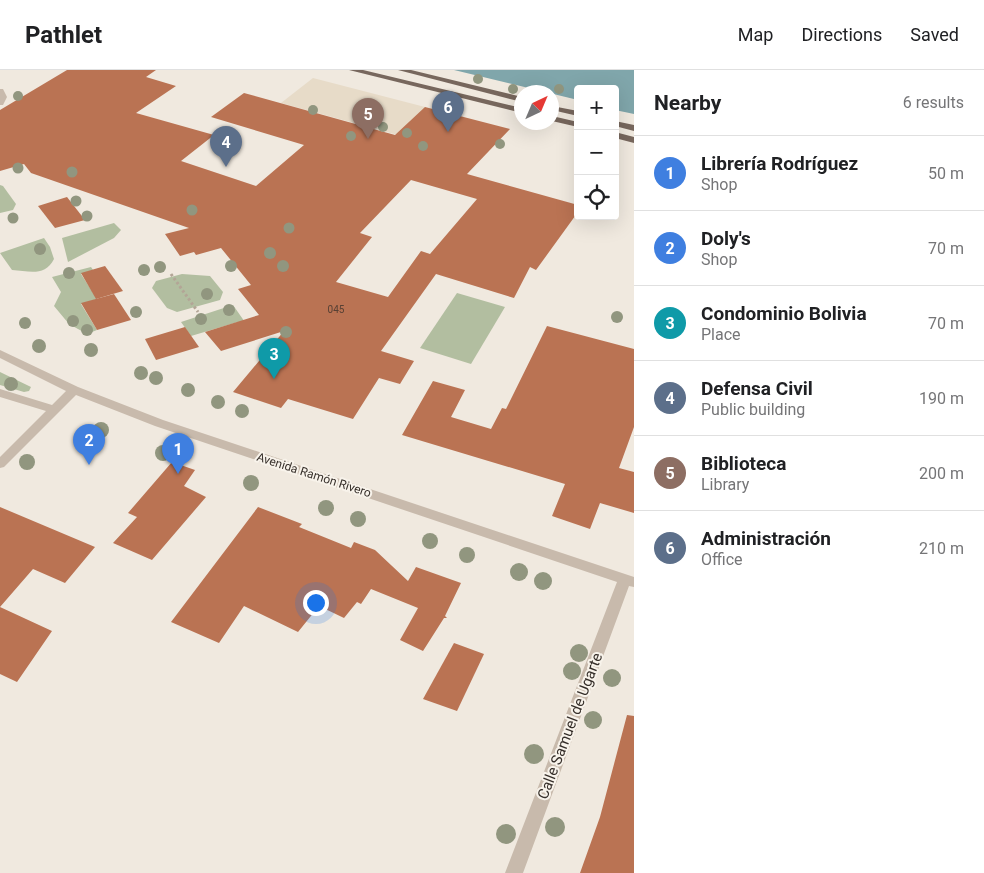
<!DOCTYPE html>
<html lang="en">
<head>
<meta charset="utf-8">
<style>
  :root { --surface:#fff; --page:#f6f6f6; --text:#202124; --muted:#757577; --line:#e0e0e0; --accent:#ea580c }
  body { margin:0; font-family:Roboto,sans-serif; background:var(--page); color:var(--text) }
  .controls { position:absolute; right:15px; top:15px; display:grid; overflow:hidden; border-radius:5px; box-shadow:0 5px 20px #0002 }
  .controls button { width:45px; height:45px; display:grid; place-items:center; padding:0; border:0; border-bottom:1px solid var(--line); background:var(--surface); color:var(--text); font:25px sans-serif }
  .compass { position:absolute; left:514px; top:15px; width:45px; height:45px; border-radius:50%; background:var(--surface); box-shadow:0 5px 20px #0002; rotate:44deg }
  .you { position:absolute; left:315px; top:532px; width:18px; height:18px; margin:-12px; border:4px solid #fff; border-radius:50%; background:#1a73e8; box-shadow:0 0 0 8px #1a73e833 }
  .badge { display:grid; place-items:center; width:32px; height:32px; border-radius:50%; background:var(--accent); color:#fff; font-size:16px; font-weight:700 }
  .pin { position:absolute; translate:-50% -41px; filter:drop-shadow(0 1px 2px #0008) }
  .pin::after { content:''; position:absolute; top:26px; width:18px; height:15px; background:inherit; clip-path:polygon(0 0,100% 0,50% 100%) }
  .list { margin:0; padding:0; list-style:none }
  h2 { display:flex; justify-content:space-between; align-items:center; height:65px; margin:0; padding:0 20px; font-size:21px }
  h2 small { font-size:16px; font-weight:400; color:var(--muted) }
  .list li { display:grid; grid-template-columns:32px 1fr auto; gap:15px; align-items:center; box-sizing:border-box; height:75px; padding:0 20px; border-top:1px solid var(--line) }
  .list b { display:block; font-size:19px; white-space:nowrap }
  .list p { margin:0; font-size:16px; white-space:nowrap; color:var(--muted) }
  .list em { font-size:16px; font-style:normal; color:var(--muted) }
  .icon { flex:none; width:28px; height:28px; fill:none; stroke:currentColor; stroke-width:2; stroke-linecap:round; stroke-linejoin:round }
  .map { position:relative; flex:none; width:634px; height:803px; overflow:hidden }
  header { display:flex; align-items:center; gap:30px; box-sizing:border-box; height:70px; padding:0 25px; background:var(--surface); border-bottom:1px solid var(--line) }
  header strong { font-size:24px }
  nav { display:flex; gap:28px; margin-inline-start:auto; font-size:18px }
  main { display:flex }
  aside { flex:1; background:var(--surface) }
  .map>svg:first-child { display:block }
  .green { fill:#b2bea0 }
  .plaza { fill:#e7dbc8 }
  .water { fill:#80a6ab }
  .building { fill:#ba7353; fill-rule:evenodd }
  .lines { fill:none; stroke-linecap:round; stroke-linejoin:round }
  .path { stroke:#b3a596; stroke-width:3; stroke-dasharray:2.5 2.5; stroke-linecap:butt }
  .minor { fill:#c8baac; fill-rule:evenodd }
  .major { fill:#77675d; fill-rule:evenodd }
  .tree { fill:#91967f }
  .labels { text-anchor:middle; dominant-baseline:central; stroke-width:4; stroke-linejoin:round; paint-order:stroke }
  .number-label { font-size:10px; fill:#574034 }
  .street-label { font-size:12px; fill:#362f2a; stroke:#f8f3eb }
  .near-street-label { font-size:15px; fill:#362f2a; stroke:#f8f3eb }
</style>
</head>
<body>
<header>
<strong>Pathlet</strong>
<nav><a>Map</a><a>Directions</a><a>Saved</a></nav>
</header>
<main>
<div class="map">
<svg width="634" height="803" viewBox="0 0 634 803">
  <rect width="100%" height="100%" fill="#f0e9df"/>
  <g class="green">
    <path d="M0,115L3,116L16,134L13,140L0,143Z"/>
    <path d="M114,153L121,160L114,168L68,192L62,168Z"/>
    <path d="M44,168L50,177L54,189C45,207 29,201 12,200L0,183Z"/>
    <path d="M91,197L93,200L81,204L97,229L81,234L97,260L87,264L69,254L54,236L61,222L52,207Z"/>
    <path d="M182,204L210,206L223,222L220,230L177,242L167,238L152,218L156,211Z"/>
    <path d="M457,223L505,237L471,294L420,278Z"/>
    <path d="M233,235L249,258L244,259L238,252L191,266L181,252Z"/>
    <path d="M0,302L31,317L29,321L24,322L0,315Z"/>
  </g>
  <path class="plaza" d="M313,8L425,37L416,70L281,33Z"/>
  <path class="water" d="M454,0H634V44L615,40V19H578V30Z"/>
  <g class="building">
    <path d="M67,0H156L146,7L176,16L136,43L214,65L181,91L256,116L304,75L211,47L244,23L395,65L425,37L510,59L467,104L578,135V142L536,200L530,197L514,228L436,204L381,281L414,291L400,314L379,308L353,349L288,329L281,338L233,322L284,261L221,281L205,262L259,245L238,219L251,215L221,178L196,185L194,182L180,186L165,164L189,158L31,103L24,94L0,101V40ZM411,110L477,129L430,184L421,181L388,227L336,212L372,167L360,163Z"/>
    <path d="M67,127L85,150L55,158L38,136Z"/>
    <path d="M105,196L123,221L96,229L81,203Z"/>
    <path d="M114,224L131,250L97,260L81,233Z"/>
    <path d="M547,256L634,279V357L619,398L634,402V443L600,433L590,459L552,446L565,414L402,365L433,311L465,320L451,347L491,359L502,338L506,339Z"/>
    <path d="M185,257L199,277L156,290L145,269Z"/>
    <path d="M172,392L195,400L184,416L206,427L152,490L113,473L137,447L128,443Z"/>
    <path d="M0,437L95,477L65,513L33,499L0,537L52,561L17,612L0,604Z"/>
    <path d="M258,437L302,454L299,457L351,478L354,472L375,480L408,511L416,497L461,513L445,546L447,548H444L423,581L400,570L418,538L371,519L361,534L357,532L344,548L319,536L298,562L244,536L219,573L171,552Z"/>
    <path d="M454,573L484,584L457,641L423,629Z"/>
    <path d="M627,645L634,646V803H580L600,747Z"/>
  </g>
  <g class="lines">
    <path class="path" d="M171,204L198,242"/>
    <g class="minor">
      <path d="M0,19H3L7,27L3,35H0Z"/>
      <path d="M0,280L78,317L163,350L634,507V517L629,516L523,803H505L617,512L155,356L76,325L4,397L0,398V387L46,341L0,327V319L52,335L66,321L0,288Z"/>
    </g>
    <g class="major">
      <path d="M349,0H363L522,38V43Z"/>
      <path d="M398,0H411L522,27V32Z"/>
      <path d="M552,36L578,41V46L552,40Z"/>
      <path d="M552,46L578,52V57L552,51Z"/>
      <path d="M615,51L634,55V61L615,56Z"/>
      <path d="M615,62L634,67V73L615,68Z"/>
    </g>
  </g>
  <g class="tree">
    <circle cx="478" cy="9" r="5"/>
    <circle cx="513" cy="19" r="5"/>
    <circle cx="559" cy="19" r="5"/>
    <circle cx="18" cy="26" r="5"/>
    <circle cx="313" cy="40" r="5"/>
    <circle cx="367" cy="55" r="5"/>
    <circle cx="383" cy="57" r="5"/>
    <circle cx="407" cy="63" r="5"/>
    <circle cx="351" cy="66" r="5"/>
    <circle cx="500" cy="74" r="5"/>
    <circle cx="423" cy="76" r="5"/>
    <circle cx="18" cy="98" r="5.5"/>
    <circle cx="72" cy="102" r="5.5"/>
    <circle cx="76" cy="131" r="5.5"/>
    <circle cx="192" cy="140" r="5.5"/>
    <circle cx="87" cy="146" r="5.5"/>
    <circle cx="13" cy="148" r="5.5"/>
    <circle cx="289" cy="158" r="5.5"/>
    <circle cx="40" cy="179" r="6"/>
    <circle cx="270" cy="183" r="6"/>
    <circle cx="231" cy="196" r="6"/>
    <circle cx="283" cy="196" r="6"/>
    <circle cx="160" cy="197" r="6"/>
    <circle cx="144" cy="200" r="6"/>
    <circle cx="69" cy="203" r="6"/>
    <circle cx="207" cy="224" r="6"/>
    <circle cx="229" cy="240" r="6"/>
    <circle cx="136" cy="242" r="6"/>
    <circle cx="617" cy="247" r="6"/>
    <circle cx="201" cy="249" r="6"/>
    <circle cx="73" cy="251" r="6"/>
    <circle cx="25" cy="253" r="6"/>
    <circle cx="87" cy="260" r="6"/>
    <circle cx="286" cy="262" r="6"/>
    <circle cx="39" cy="276" r="7"/>
    <circle cx="91" cy="280" r="7"/>
    <circle cx="141" cy="303" r="7"/>
    <circle cx="156" cy="308" r="7"/>
    <circle cx="11" cy="314" r="7"/>
    <circle cx="188" cy="320" r="7"/>
    <circle cx="218" cy="332" r="7"/>
    <circle cx="242" cy="341" r="7"/>
    <circle cx="101" cy="360" r="8"/>
    <circle cx="163" cy="383" r="8"/>
    <circle cx="27" cy="392" r="8"/>
    <circle cx="251" cy="413" r="8"/>
    <circle cx="326" cy="438" r="8"/>
    <circle cx="358" cy="449" r="8"/>
    <circle cx="430" cy="471" r="8"/>
    <circle cx="467" cy="485" r="8"/>
    <circle cx="519" cy="502" r="9"/>
    <circle cx="543" cy="511" r="9"/>
    <circle cx="579" cy="583" r="9"/>
    <circle cx="572" cy="601" r="9"/>
    <circle cx="612" cy="608" r="9"/>
    <circle cx="593" cy="650" r="9"/>
    <circle cx="534" cy="684" r="10"/>
    <circle cx="555" cy="757" r="10"/>
    <circle cx="506" cy="764" r="10"/>
  </g>
  <g class="labels">
    <g class="number-label">
      <text x="336" y="239">045</text>
    </g>
    <g class="street-label">
      <text transform="translate(314 405) rotate(18)">Avenida Ramón Rivero</text>
    </g>
    <g class="near-street-label">
      <text transform="translate(570 656) rotate(-69)">Calle Samuel de Ugarte</text>
    </g>
  </g>
</svg>
<div class="controls">
<button>+</button>
<button>−</button>
<button><svg class="icon" aria-label="locate" viewBox="0 0 24 24"><circle cx="12" cy="12" r="6"/><path d="M12 2v4M12 18v4M2 12h4M18 12h4"/></svg></button>
</div>
<svg class="compass" viewBox="-18 -18 36 36"><path d="M0-13l5 13h-10z" fill="#e53935"/><path d="M0 13l5-13h-10z" fill="#757577"/></svg>
<div class="you"></div>
<div class="pin badge" style="left:178px;top:404px;background:#3f7fe0">1</div>
<div class="pin badge" style="left:89px;top:395px;background:#3f7fe0">2</div>
<div class="pin badge" style="left:274px;top:309px;background:#0f9aa8">3</div>
<div class="pin badge" style="left:226px;top:97px;background:#5c6f8a">4</div>
<div class="pin badge" style="left:368px;top:69px;background:#8d6e63">5</div>
<div class="pin badge" style="left:448px;top:62px;background:#5c6f8a">6</div>
</div>
<aside>
<h2>Nearby<small>6 results</small></h2>
<ul class="list">
<li><span class="badge" style="background:#3f7fe0">1</span><div><b>Librería Rodríguez</b><p>Shop</p></div><em>50 m</em></li>
<li><span class="badge" style="background:#3f7fe0">2</span><div><b>Doly's</b><p>Shop</p></div><em>70 m</em></li>
<li><span class="badge" style="background:#0f9aa8">3</span><div><b>Condominio Bolivia</b><p>Place</p></div><em>70 m</em></li>
<li><span class="badge" style="background:#5c6f8a">4</span><div><b>Defensa Civil</b><p>Public building</p></div><em>190 m</em></li>
<li><span class="badge" style="background:#8d6e63">5</span><div><b>Biblioteca</b><p>Library</p></div><em>200 m</em></li>
<li><span class="badge" style="background:#5c6f8a">6</span><div><b>Administración</b><p>Office</p></div><em>210 m</em></li>
</ul>
</aside>
</main>
</body>
</html>
